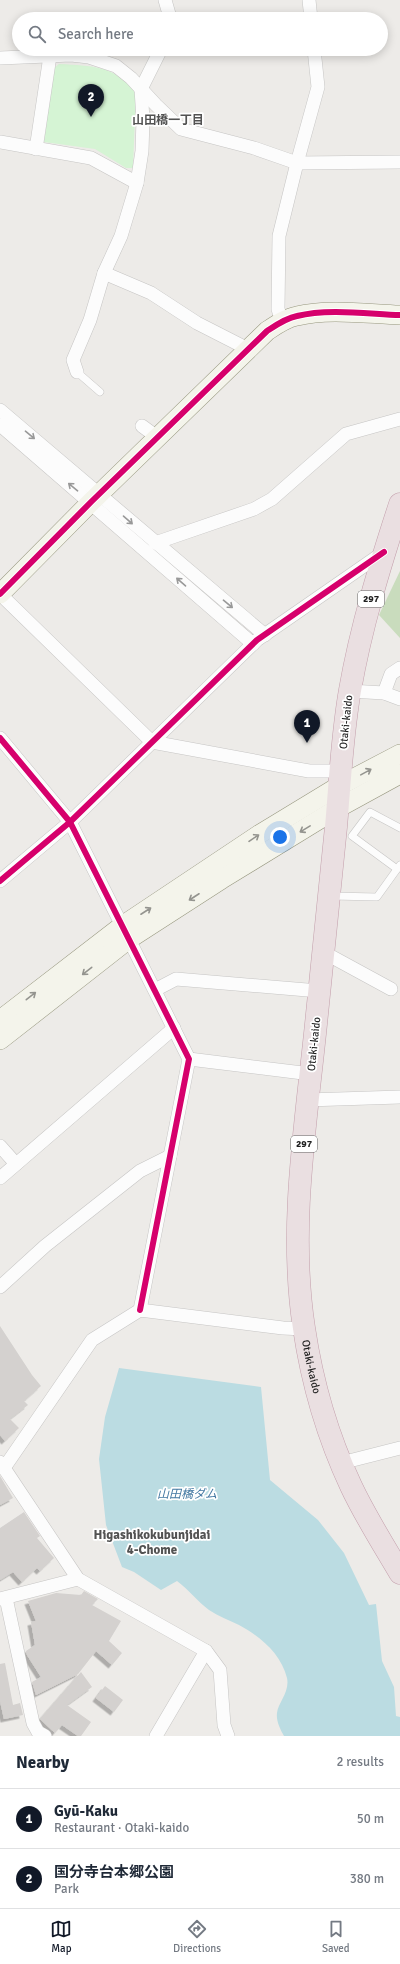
<!DOCTYPE html>
<html lang="en">
<head>
<meta charset="utf-8">
<style>
  :root { --surface:#fff; --page:#f6f6f7; --text:#1f2937; --muted:#747a83; --line:#e0e1e3; --accent:#111827 }
  body { margin:0; font-family:Signika,"Noto Sans JP",sans-serif; background:var(--page); color:var(--text) }
  .you { position:absolute; left:280px; top:837px; width:14px; height:14px; margin:-10px; border:3px solid #fff; border-radius:50%; background:#1a73e8; box-shadow:0 0 0 6px #1a73e833 }
  .badge { display:grid; place-items:center; width:26px; height:26px; border-radius:50%; background:var(--accent); color:#fff; font-size:13px; font-weight:700 }
  .pin { position:absolute; translate:-50% -33px; filter:drop-shadow(0 1px 2px #0008) }
  .pin::after { content:''; position:absolute; top:21px; width:14px; height:12px; background:inherit; clip-path:polygon(0 0,100% 0,50% 100%) }
  .list { margin:0; padding:0; list-style:none }
  h2 { display:flex; justify-content:space-between; align-items:center; height:52px; margin:0; padding:0 16px; font-size:17px }
  h2 small { font-size:13px; font-weight:400; color:var(--muted) }
  .list li { display:grid; grid-template-columns:26px 1fr auto; gap:12px; align-items:center; box-sizing:border-box; height:60px; padding:0 16px; border-top:1px solid var(--line) }
  .list b { display:block; font-size:15px; white-space:nowrap }
  .list p { margin:0; font-size:13px; white-space:nowrap; color:var(--muted) }
  .list em { font-size:13px; font-style:normal; color:var(--muted) }
  .icon { flex:none; width:22px; height:22px; fill:none; stroke:currentColor; stroke-width:2; stroke-linecap:round; stroke-linejoin:round }
  .map { position:relative; flex:none; width:400px; height:1736px; overflow:hidden }
  .search { position:absolute; background:var(--surface); box-shadow:0 2px 10px #0003; left:12px; right:12px; top:12px; height:44px; display:flex; align-items:center; gap:10px; box-sizing:border-box; padding:0 14px; border-radius:22px; color:var(--muted); font-size:15px }
  .sheet { height:172px; background:var(--surface) }
  nav { display:flex; justify-content:space-around; align-items:center; box-sizing:border-box; height:56px; border-top:1px solid var(--line); background:var(--surface); font-size:11px; color:var(--muted) }
  nav a { display:grid; justify-items:center; gap:2px }
  nav .on { color:var(--accent) }
  .map>svg:first-child { display:block }
  .forest { fill:#c9dcbd }
  .park { fill:#d5f4d4 }
  .water { fill:#bbdce2 }
  .building { fill:#d4d1cf; filter:url(#shadow) }
  .lines { fill:none; stroke-linecap:round; stroke-linejoin:round }
  .lane-casing { stroke:#c6c5c4; stroke-width:8 }
  .street-casing { stroke:#c6c5c4; stroke-width:14 }
  .secondary-casing { stroke:#97977f; stroke-width:20 }
  .highway-casing { stroke:#c39eab; stroke-width:23 }
  .lane { stroke:#fcfcfc; stroke-width:7 }
  .street { stroke:#fcfcfc; stroke-width:13 }
  .secondary { stroke:#f4f4eb; stroke-width:19 }
  .highway { stroke:#eadfe1; stroke-width:22 }
  .cycleway-casing { stroke:#fff; stroke-width:8 }
  .cycleway { stroke:#d6006c; stroke-width:6 }
  .oneway { stroke:#999 }
  .oneway2 { stroke:#94948f }
  .labels { text-anchor:middle; dominant-baseline:central; stroke-width:3.5; stroke-linejoin:round; paint-order:stroke }
  .shield { fill:#fff; stroke:#626262; stroke-width:1 }
  .shield-label { font-size:10px; font-weight:bold; fill:#1f1f1f }
  .street-label { font-size:11px; fill:#1f1f1f; stroke:#fff }
  .neighbourhood-label { font-size:12px; font-weight:bold; fill:#525252; stroke:#fff }
  .water-label { font-size:12px; font-style:italic; fill:#4378a2; stroke:#fff }
  .quarter-label { font-size:13px; font-weight:bold; fill:#525252; stroke:#fff }
</style>
</head>
<body>
<div class="map">
<svg width="400" height="1736" viewBox="0 0 400 1736">
  <defs>
    <filter id="shadow"><feDropShadow dx="-3.5" dy="3.5" stdDeviation="0" flood-color="#0004"/></filter>
  </defs>
  <rect width="100%" height="100%" fill="#edebe8"/>
  <path class="forest" d="M400,571V638L379,615Z"/>
  <path class="park" d="M59,64C93,66 111,65 136,91L133,168H126L95,149L44,142L54,68Z"/>
  <path class="water" d="M119,1368L261,1387L270,1480L318,1520L344,1553L369,1605L376,1604L382,1661L394,1687L396,1716L400,1717V1736H284C280,1729 276,1721 277,1713C278,1703 290,1692 287,1678C281,1654 261,1637 239,1625C229,1620 218,1616 209,1610C197,1601 189,1590 177,1581L161,1590L134,1572L122,1567L106,1525L99,1459L105,1417Z"/>
  <g class="building">
    <path d="M0,1326L32,1375L41,1386L24,1401L28,1405L10,1419L19,1428L5,1441L0,1435Z"/>
    <path d="M0,1476L13,1498L0,1505Z"/>
    <path d="M24,1512L40,1536L37,1538L54,1558L40,1571L37,1568L22,1582L13,1572L0,1580V1528Z"/>
    <path d="M84,1591L98,1599L92,1605L121,1621L109,1641L122,1653L112,1665L96,1651L78,1674L36,1695L32,1682L41,1677L27,1655L26,1651L35,1645L31,1622L36,1621L28,1601L56,1593L81,1595Z"/>
    <path d="M5,1663L13,1705L20,1703L23,1715L4,1719L0,1701V1664Z"/>
    <path d="M81,1672L92,1687L67,1705L91,1722L81,1736H78L62,1725L55,1733L40,1719Z"/>
    <path d="M105,1686L123,1700L114,1712L96,1698Z"/>
  </g>
  <g class="lines">
    <defs>
      <g id="lane">
        <path d="M77,372L100,392"/>
        <path d="M397,869L352,836L370,812L400,828"/>
        <path d="M332,896L377,897L400,865"/>
      </g>
      <g id="street">
        <path d="M165,0L169,14L168,19"/>
        <path d="M309,0L311,19"/>
        <path d="M0,58L71,55L89,57L116,66L131,78L156,105L181,129L254,148L297,163L400,162"/>
        <path d="M0,142L91,158L137,183"/>
        <path d="M36,149L50,56"/>
        <path d="M104,273L151,293L197,323L248,349"/>
        <path d="M282,322L278,309L279,236L297,163L318,87L314,49"/>
        <path d="M77,372L73,360L90,320L104,273L121,236L137,183L142,151L143,119L141,89L161,49"/>
        <path d="M0,410L265,635"/>
        <path d="M0,425L253,644"/>
        <path d="M142,426L157,437"/>
        <path d="M155,543L254,509L272,499L346,434L400,419"/>
        <path d="M0,594L152,742L309,771H341"/>
        <path d="M350,691L384,693L400,699"/>
        <path d="M384,693L391,674L400,668"/>
        <path d="M0,738L70,822L189,1059L140,1310"/>
        <path d="M0,881L70,822L257,640L384,552"/>
        <path d="M323,952L391,989"/>
        <path d="M155,990L176,979L319,991"/>
        <path d="M189,1059L311,1074"/>
        <path d="M307,1100L400,1097"/>
        <path d="M0,1146L16,1164"/>
        <path d="M0,1178L174,1028"/>
        <path d="M0,1287L45,1246L140,1171L170,1156"/>
        <path d="M0,1462L78,1579L206,1651L220,1670L224,1725L228,1736"/>
        <path d="M341,1463L400,1448"/>
        <path d="M4,1468L92,1340L140,1310L283,1328L304,1329"/>
        <path d="M6,1598L33,1723L38,1732L45,1736"/>
        <path d="M0,1599L78,1579"/>
        <path d="M156,1736L206,1651"/>
      </g>
      <g id="secondary">
        <path d="M0,594L91,502L267,331C276,325 286,318 297,316C328,308 369,314 400,315"/>
        <path d="M0,1020L122,926L260,834L339,786L400,754"/>
        <path d="M0,1040L129,939L222,879L338,808L400,774"/>
      </g>
      <g id="highway">
        <path id="s1" d="M400,504C380,565 361,627 350,690C342,735 340,782 336,827C330,890 323,952 317,1014C307,1118 288,1224 304,1328C312,1382 328,1437 351,1486C365,1516 383,1544 400,1573"/>
      </g>
    </defs>
    <use href="#lane" class="lane-casing"/>
    <use href="#street" class="street-casing"/>
    <use href="#secondary" class="secondary-casing"/>
    <use href="#highway" class="highway-casing"/>
    <use href="#lane" class="lane"/>
    <use href="#street" class="street"/>
    <use href="#secondary" class="secondary"/>
    <use href="#highway" class="highway"/>
    <defs>
      <g id="cycleway">
        <path d="M0,594L91,502L267,331C276,325 286,318 297,316C328,308 369,314 400,315"/>
        <path d="M0,738L70,822L189,1059L140,1310"/>
        <path d="M0,881L70,822L257,640L384,552"/>
      </g>
    </defs>
    <use href="#cycleway" class="cycleway-casing"/>
    <use href="#cycleway" class="cycleway"/>
  </g>
  <defs><path id="oneway-shaft" d="M-6 0H5M1.5-3L5.5 0L1.5 3" fill="none" stroke-width="1.6" stroke-linecap="round" stroke-linejoin="round"/></defs>
  <g class="oneway">
    <use href="#oneway-shaft" transform="translate(30 435) rotate(40)"/>
    <use href="#oneway-shaft" transform="translate(73 487) rotate(-140)"/>
    <use href="#oneway-shaft" transform="translate(128 520) rotate(41)"/>
    <use href="#oneway-shaft" transform="translate(181 582) rotate(-139)"/>
    <use href="#oneway-shaft" transform="translate(228 604) rotate(40)"/>
  </g>
  <g class="oneway2">
    <use href="#oneway-shaft" transform="translate(366 772) rotate(-29)"/>
    <use href="#oneway-shaft" transform="translate(305 829) rotate(149)"/>
    <use href="#oneway-shaft" transform="translate(254 838) rotate(-34)"/>
    <use href="#oneway-shaft" transform="translate(194 897) rotate(147)"/>
    <use href="#oneway-shaft" transform="translate(146 911) rotate(-33)"/>
    <use href="#oneway-shaft" transform="translate(87 971) rotate(142)"/>
    <use href="#oneway-shaft" transform="translate(31 996) rotate(-38)"/>
  </g>
  <g class="labels">
    <g class="shield">
      <rect x="358" y="591" width="26" height="16" rx="3"/>
      <rect x="291" y="1136" width="26" height="16" rx="3"/>
    </g>
    <g class="shield-label">
      <text x="371" y="599">297</text>
      <text x="304" y="1144">297</text>
    </g>
    <g class="street-label">
      <text transform="translate(346 722) rotate(-84)">Otaki-kaido</text>
      <text transform="translate(314 1044) rotate(-84)">Otaki-kaido</text>
      <text stroke="none"><textPath href="#s1" startOffset="873">Otaki-kaido</textPath></text>
    </g>
    <g class="neighbourhood-label">
      <text x="168" y="120">山田橋一丁目</text>
    </g>
    <g class="water-label">
      <text x="187" y="1494">山田橋ダム</text>
    </g>
    <g class="quarter-label">
      <text x="152" y="1535">Higashikokubunjidai<tspan x="152" dy="15">4-Chome</tspan></text>
    </g>
  </g>
</svg>
<div class="you"></div>
<div class="pin badge" style="left:307px;top:743px">1</div>
<div class="pin badge" style="left:91px;top:117px">2</div>
<div class="search"><svg class="icon" aria-label="search" viewBox="0 0 24 24"><circle cx="10" cy="10" r="6"/><path d="M15 15l6 6"/></svg>Search here</div>
</div>
<section class="sheet">
<h2>Nearby<small>2 results</small></h2>
<ul class="list">
<li><span class="badge">1</span><div><b>Gyū-Kaku</b><p>Restaurant · Otaki-kaido</p></div><em>50 m</em></li>
<li><span class="badge">2</span><div><b>国分寺台本郷公園</b><p>Park</p></div><em>380 m</em></li>
</ul>
</section>
<nav>
<a class="on"><svg class="icon" aria-label="map" viewBox="0 0 24 24"><path d="M3 6l6-2 6 2 6-2v14l-6 2-6-2-6 2zM9 4v14M15 6v14"/></svg>Map</a>
<a><svg class="icon" aria-label="directions" viewBox="0 0 24 24"><path d="M12 3l9 9-9 9-9-9zM9 14v-3h6M13 9l2 2-2 2"/></svg>Directions</a>
<a><svg class="icon" aria-label="saved" viewBox="0 0 24 24"><path d="M7 4h10v16l-5-4-5 4z"/></svg>Saved</a>
</nav>
</body>
</html>
